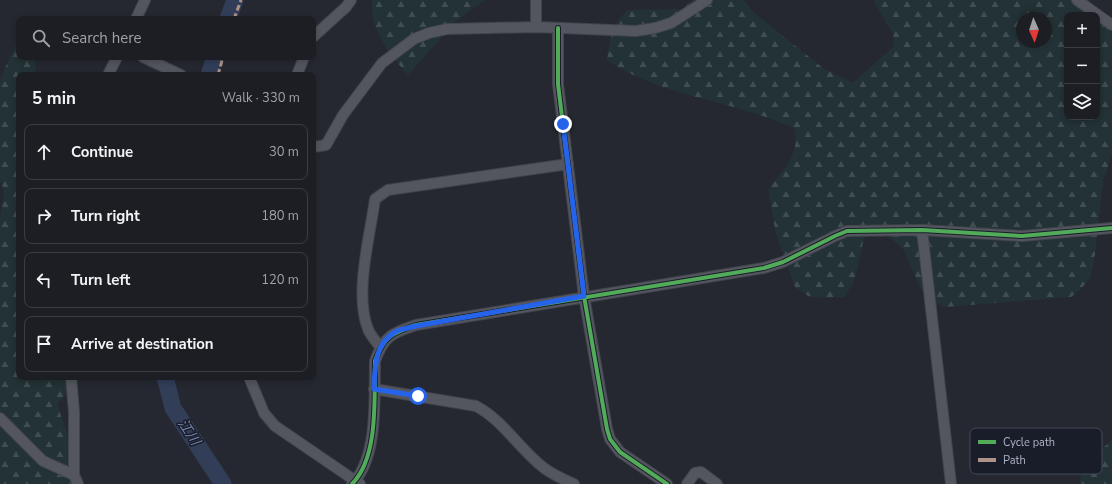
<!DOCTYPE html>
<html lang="en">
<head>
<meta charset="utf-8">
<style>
  :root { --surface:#1c1e24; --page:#25272c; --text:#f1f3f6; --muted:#a0a2a6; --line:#3a3c41 }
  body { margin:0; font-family:"Nunito Sans","Noto Sans JP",sans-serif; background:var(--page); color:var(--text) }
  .controls { position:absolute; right:12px; top:12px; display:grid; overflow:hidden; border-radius:8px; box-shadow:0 2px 6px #0003 }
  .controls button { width:36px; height:36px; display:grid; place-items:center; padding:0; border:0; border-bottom:1px solid var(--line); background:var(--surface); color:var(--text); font:20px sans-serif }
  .compass { position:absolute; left:1016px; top:12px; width:36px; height:36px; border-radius:50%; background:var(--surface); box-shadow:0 2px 6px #0003; rotate:177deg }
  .stop { position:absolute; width:12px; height:12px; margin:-9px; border:3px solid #2563eb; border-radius:50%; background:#fff }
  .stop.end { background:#2563eb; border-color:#fff; box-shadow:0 1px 4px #0008 }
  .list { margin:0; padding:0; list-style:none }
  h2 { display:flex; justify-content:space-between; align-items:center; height:52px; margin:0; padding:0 16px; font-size:17px }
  h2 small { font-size:13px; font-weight:400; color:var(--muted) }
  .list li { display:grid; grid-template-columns:26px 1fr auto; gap:12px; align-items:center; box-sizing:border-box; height:56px; margin:0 8px 8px; padding:0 8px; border:1px solid var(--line); border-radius:8px }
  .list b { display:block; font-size:15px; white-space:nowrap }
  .list em { font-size:13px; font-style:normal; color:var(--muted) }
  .icon { flex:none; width:22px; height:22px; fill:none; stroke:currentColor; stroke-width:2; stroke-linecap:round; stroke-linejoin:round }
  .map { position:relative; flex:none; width:1112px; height:484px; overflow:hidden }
  .search { position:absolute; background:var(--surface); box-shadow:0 2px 6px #0003; left:16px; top:16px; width:300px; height:44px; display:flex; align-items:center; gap:10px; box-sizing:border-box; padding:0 14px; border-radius:8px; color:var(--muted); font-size:15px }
  .panel { position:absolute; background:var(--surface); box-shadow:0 2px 6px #0003; left:16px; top:72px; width:300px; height:308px; border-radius:8px }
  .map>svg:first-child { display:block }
  .forest { fill:url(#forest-firs); fill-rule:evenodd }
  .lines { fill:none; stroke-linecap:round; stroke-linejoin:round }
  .river { stroke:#323d58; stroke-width:17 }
  .street-casing { stroke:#42444b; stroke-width:12 }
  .street { stroke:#54565f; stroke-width:10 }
  .quiet { stroke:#af9288; stroke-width:3; stroke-dasharray:6 3; stroke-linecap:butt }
  .cycleway-casing { stroke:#191d2a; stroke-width:6 }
  .cycleway { stroke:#51ab58; stroke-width:4 }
  .route { stroke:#2563eb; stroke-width:5 }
  .labels { text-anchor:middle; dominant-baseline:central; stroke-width:3; stroke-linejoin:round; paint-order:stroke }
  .water-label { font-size:14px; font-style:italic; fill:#7585aa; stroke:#191d2a }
  .key { fill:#191d2a; stroke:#454a58; stroke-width:1 }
  .key-label { font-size:11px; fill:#adb2c3 }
</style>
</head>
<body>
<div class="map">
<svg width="1112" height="484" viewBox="0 0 1112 484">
  <defs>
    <pattern id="forest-firs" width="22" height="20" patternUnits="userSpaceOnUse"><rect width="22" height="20" fill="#233236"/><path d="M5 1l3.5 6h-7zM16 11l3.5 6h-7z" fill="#404d51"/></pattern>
  </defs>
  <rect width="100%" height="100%" fill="#252830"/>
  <g class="forest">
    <path d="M372,0H485L455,22L408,75C389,53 370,31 372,0Z"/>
    <path d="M692,0H744L753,12L823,68L853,83L894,46L893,34L873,0H1083L1096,15H1067V117H1097V17L1112,34V154L1103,182L1094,262L1090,278L1080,290L1071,297L945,307L936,303L921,289L903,249L879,228L867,225L854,282L844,297L820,298L808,296L795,287L776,234L768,190C784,168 799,157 795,129C735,100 663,98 607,60C610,39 611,25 628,10L683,9ZM1022,18H1046V42H1022Z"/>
    <path d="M19,38V57H35L36,75H19V377H71L73,385L57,404L77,463L81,484H0V217C2,206 7,191 0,181V79Z"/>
    <path d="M1112,439V484H1080C1079,467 1101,451 1112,439Z"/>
  </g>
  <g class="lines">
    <g class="river">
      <path d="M228,19L235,0"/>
      <path d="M209,75L215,57"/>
      <path d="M165,377L173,408L223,484"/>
    </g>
    <defs>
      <g id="street">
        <path d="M1077,0L1112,25"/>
        <path d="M136,19L145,0"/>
        <path d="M536,27V0"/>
        <path d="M558,28V84L584,296L607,429L610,439L620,452L667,484"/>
        <path d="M313,37L346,7L351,0"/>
        <path d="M143,57L181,75"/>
        <path d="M108,75L117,57"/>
        <path d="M297,75L304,57"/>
        <path d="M313,147L326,145L343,115L382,63L414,39L429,33L447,29L536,27L636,31L655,28L671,23L707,0"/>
        <path d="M922,230L951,484"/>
        <path d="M380,347C376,341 370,335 368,329C354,294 370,236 375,199L388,190L568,164"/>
        <path d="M71,377L74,412V475L78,484"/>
        <path d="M249,377L264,413L275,426L360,484"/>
        <path d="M374,389L476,406C504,421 519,449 544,468C553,475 563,479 574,484"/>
        <path d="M0,418L43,461L74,475"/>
        <path d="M352,484C379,457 374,397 375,361C384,336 392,333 416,325L764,268L783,262L835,236L847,231L922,230L1022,236L1112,228"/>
        <path d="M687,484L695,473L701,472L717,484"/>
      </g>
    </defs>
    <use href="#street" class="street-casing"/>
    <use href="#street" class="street"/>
    <g class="quiet">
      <path d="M234,19L241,0"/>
      <path d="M218,75L223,57"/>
    </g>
    <defs>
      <g id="cycleway">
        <path d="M558,28V84L584,296L607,429L610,439L620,452L667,484"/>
        <path d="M352,484C379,457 374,397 375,361C384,336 392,333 416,325L764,268L783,262L835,236L847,231L922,230L1022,236L1112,228"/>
      </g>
    </defs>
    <use href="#cycleway" class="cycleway-casing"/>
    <use href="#cycleway" class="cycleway"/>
  </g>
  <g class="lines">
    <path class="route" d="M418,396L374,389C375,369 374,344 395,332C400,329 409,328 416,326L584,296L563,124"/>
  </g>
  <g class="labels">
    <g class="water-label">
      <text transform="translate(189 432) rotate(57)">江川</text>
    </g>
  </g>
  <rect x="970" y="428" width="132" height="46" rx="6" class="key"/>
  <rect x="978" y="440" width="18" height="4" fill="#51ab58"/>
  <rect x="978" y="458" width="18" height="4" fill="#af9288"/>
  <g class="key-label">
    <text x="1003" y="446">Cycle path</text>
    <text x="1003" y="464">Path</text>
  </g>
</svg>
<div class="controls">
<button>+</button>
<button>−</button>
<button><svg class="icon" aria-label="layers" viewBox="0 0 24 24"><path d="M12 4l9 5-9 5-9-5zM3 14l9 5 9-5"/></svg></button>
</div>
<svg class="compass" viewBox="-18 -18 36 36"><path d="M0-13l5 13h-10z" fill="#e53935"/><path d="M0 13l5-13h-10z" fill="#a0a2a6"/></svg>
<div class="stop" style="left:418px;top:396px"></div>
<div class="stop end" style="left:563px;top:124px"></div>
<div class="search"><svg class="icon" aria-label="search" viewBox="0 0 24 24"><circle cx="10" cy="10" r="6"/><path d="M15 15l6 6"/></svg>Search here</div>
<section class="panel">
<h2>5 min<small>Walk · 330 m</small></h2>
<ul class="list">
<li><svg class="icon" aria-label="ahead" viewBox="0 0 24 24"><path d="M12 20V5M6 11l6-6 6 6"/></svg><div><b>Continue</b></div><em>30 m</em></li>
<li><svg class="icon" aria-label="right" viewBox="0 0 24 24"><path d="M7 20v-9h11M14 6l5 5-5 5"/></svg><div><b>Turn right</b></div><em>180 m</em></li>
<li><svg class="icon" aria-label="left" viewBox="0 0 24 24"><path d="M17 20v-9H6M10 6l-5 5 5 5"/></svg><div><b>Turn left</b></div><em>120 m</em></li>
<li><svg class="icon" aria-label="arrive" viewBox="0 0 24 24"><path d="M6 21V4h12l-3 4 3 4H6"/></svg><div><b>Arrive at destination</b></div></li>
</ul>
</section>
</div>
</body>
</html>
